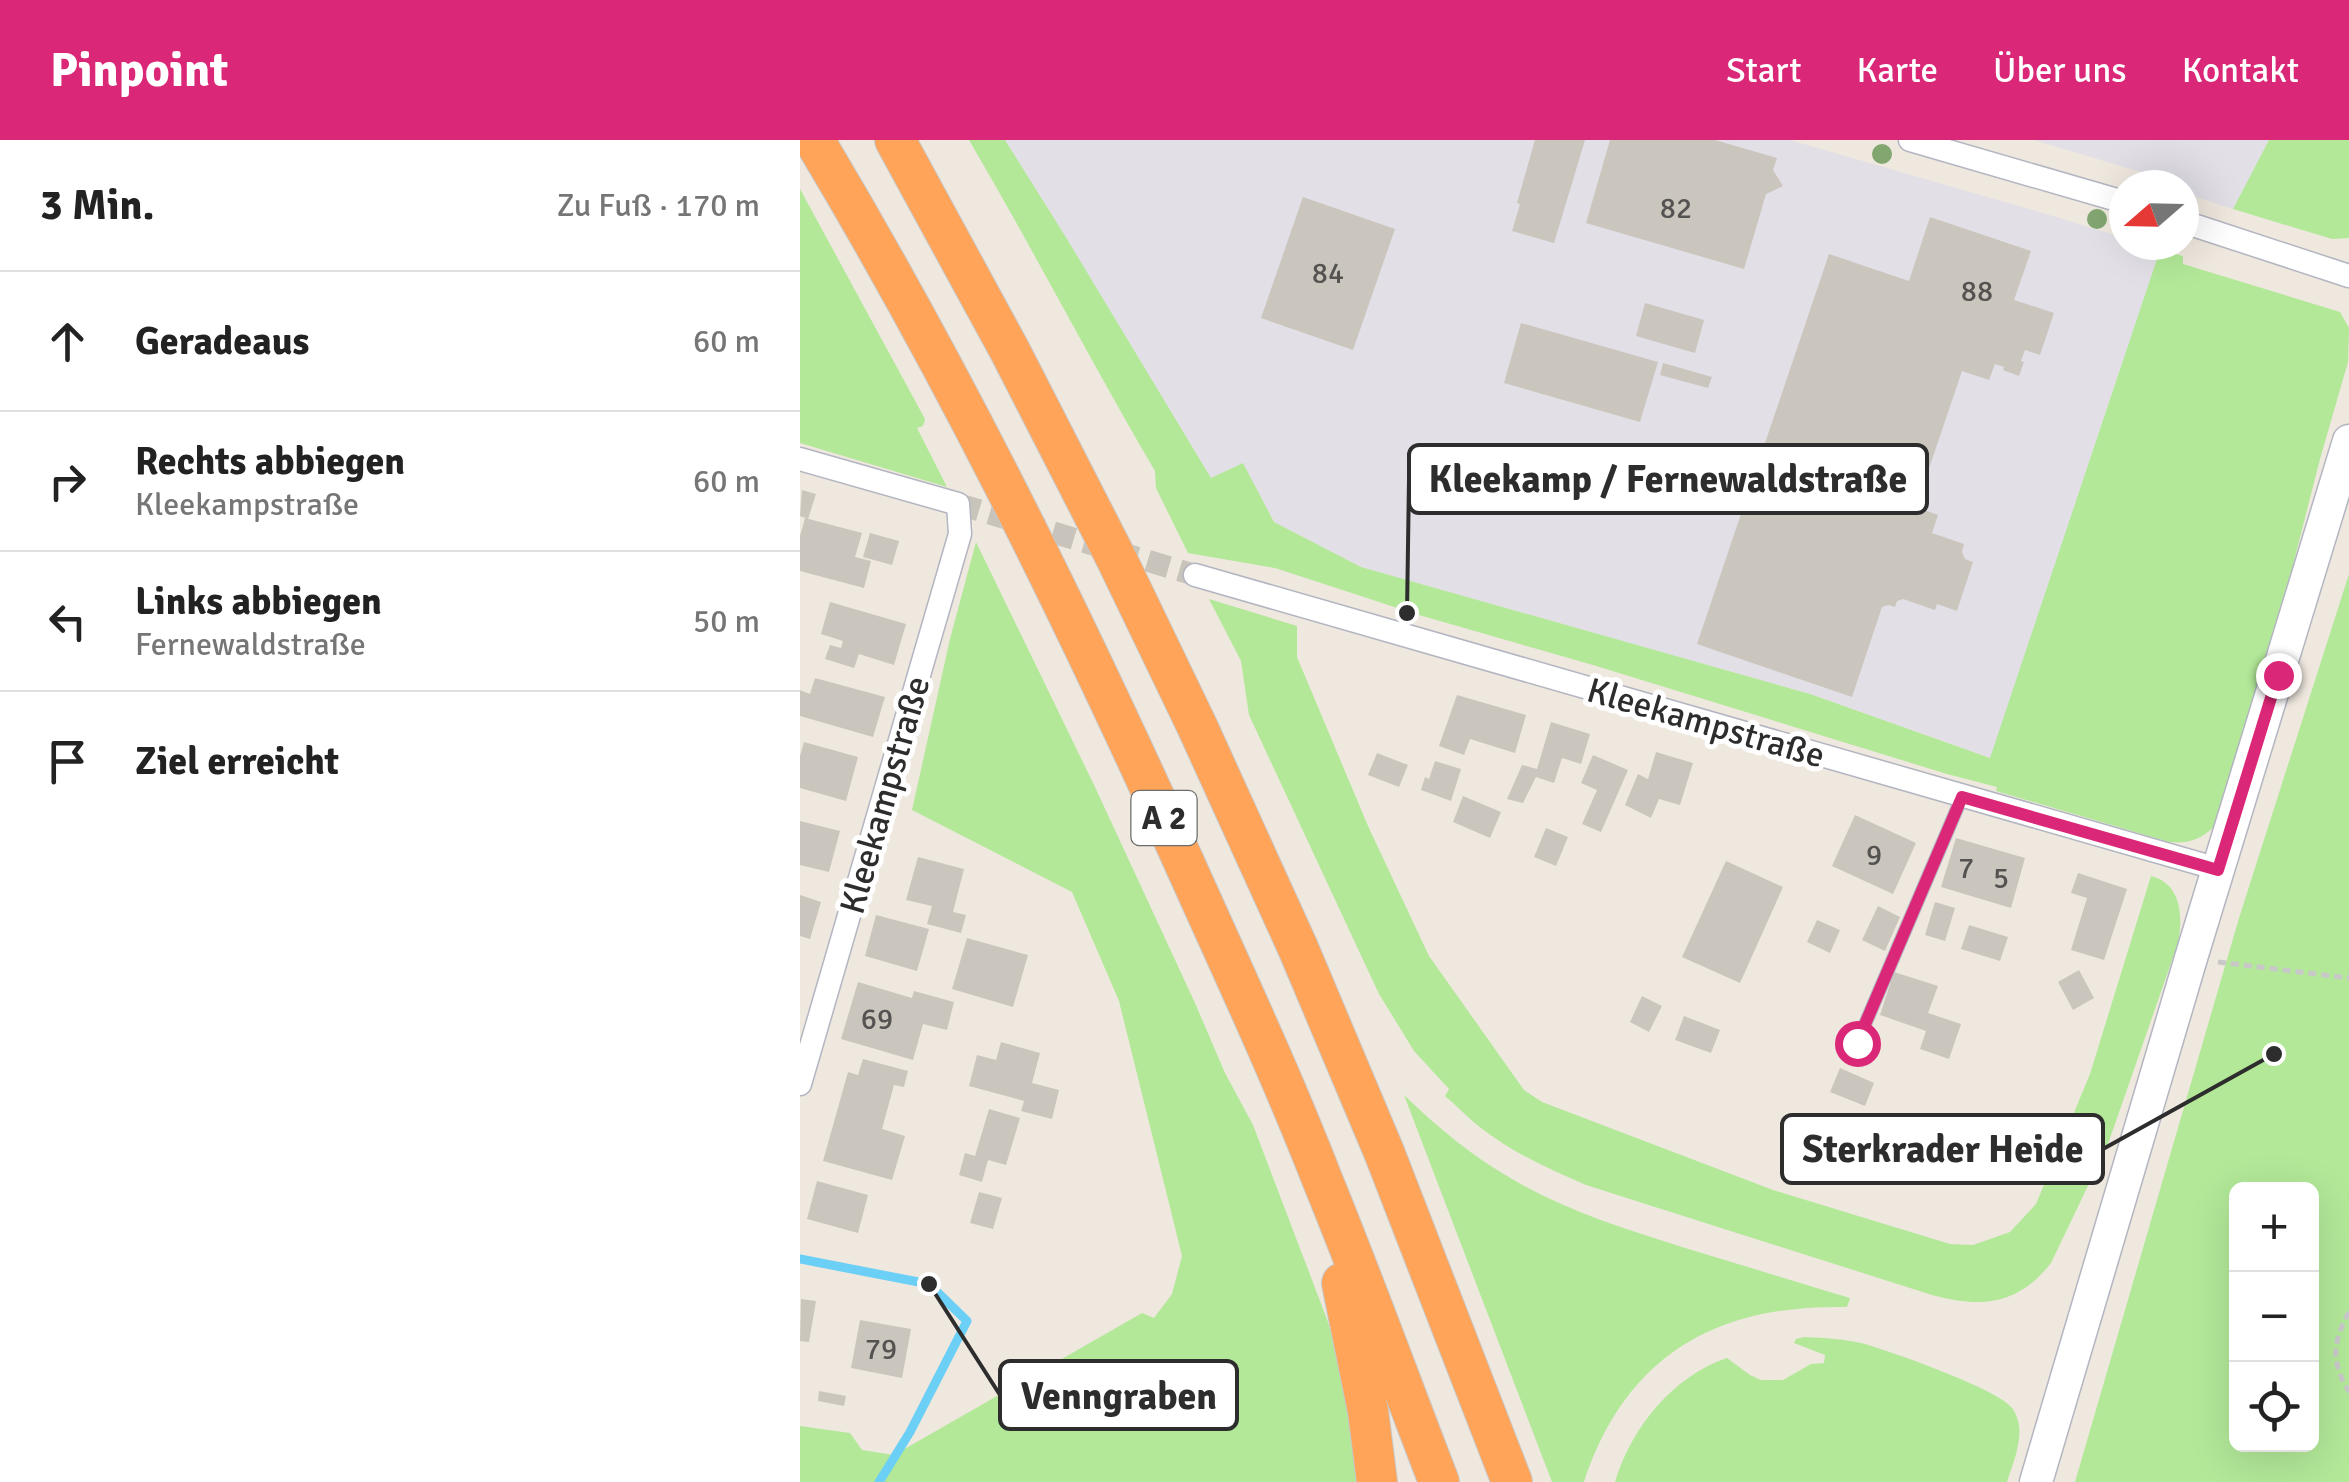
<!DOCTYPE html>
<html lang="de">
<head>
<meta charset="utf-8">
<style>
  :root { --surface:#fff; --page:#f6f6f6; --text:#222; --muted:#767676; --line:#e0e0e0; --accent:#db2777 }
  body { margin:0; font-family:Signika,sans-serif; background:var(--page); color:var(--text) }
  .controls { position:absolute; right:30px; bottom:30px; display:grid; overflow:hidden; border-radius:15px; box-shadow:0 10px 40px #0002 }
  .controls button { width:90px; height:90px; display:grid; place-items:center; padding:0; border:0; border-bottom:2px solid var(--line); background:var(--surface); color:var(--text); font:50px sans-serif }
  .compass { position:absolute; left:1309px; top:30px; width:90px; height:90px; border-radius:50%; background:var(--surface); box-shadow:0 10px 40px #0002; rotate:250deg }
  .stop { position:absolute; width:30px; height:30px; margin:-22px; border:8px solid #db2777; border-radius:50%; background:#fff }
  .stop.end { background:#db2777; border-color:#fff; box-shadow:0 2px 10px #0008 }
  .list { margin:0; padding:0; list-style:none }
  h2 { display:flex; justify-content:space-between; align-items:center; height:130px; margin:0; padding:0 40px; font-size:42px }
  h2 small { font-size:32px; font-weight:400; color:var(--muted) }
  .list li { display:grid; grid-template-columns:65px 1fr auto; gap:30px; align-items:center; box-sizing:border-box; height:140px; padding:0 40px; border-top:2px solid var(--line) }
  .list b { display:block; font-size:38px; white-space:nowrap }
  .list p { margin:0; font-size:32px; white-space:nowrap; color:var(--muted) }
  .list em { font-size:32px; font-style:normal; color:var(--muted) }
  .icon { flex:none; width:55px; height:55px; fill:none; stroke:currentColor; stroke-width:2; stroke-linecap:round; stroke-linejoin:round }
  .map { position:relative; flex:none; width:1549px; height:1342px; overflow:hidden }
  header { display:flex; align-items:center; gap:60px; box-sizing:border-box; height:140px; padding:0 50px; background:var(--accent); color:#fff }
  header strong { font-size:48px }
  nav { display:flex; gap:55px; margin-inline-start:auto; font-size:35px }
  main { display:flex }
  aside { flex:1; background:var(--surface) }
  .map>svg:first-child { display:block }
  .industrial { fill:#e2dfe7 }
  .green { fill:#b2e898; fill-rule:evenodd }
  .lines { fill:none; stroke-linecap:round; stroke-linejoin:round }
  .stream { stroke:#6ccff6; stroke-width:9 }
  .building { fill:#cbc6bd }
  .street-tunnel { stroke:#c8c3bb; stroke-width:22; stroke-dasharray:22 11; stroke-linecap:butt }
  .lane-casing { stroke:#b3b5c1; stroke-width:14 }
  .street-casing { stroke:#b3b5c1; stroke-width:25 }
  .secondary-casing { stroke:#b3b5c1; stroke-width:35 }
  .highway-casing { stroke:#c8c8c8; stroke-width:42 }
  .path { stroke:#c8c8c8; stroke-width:5; stroke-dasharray:8 5; stroke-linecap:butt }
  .lane { stroke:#fff; stroke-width:11 }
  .street { stroke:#fff; stroke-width:22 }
  .secondary { stroke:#fff; stroke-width:32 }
  .highway { stroke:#ffa459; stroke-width:40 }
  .tree { fill:#81a670 }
  .route { stroke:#db2777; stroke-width:12 }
  .labels { text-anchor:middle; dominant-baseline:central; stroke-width:10; stroke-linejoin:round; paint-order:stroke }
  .number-label { font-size:30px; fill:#545351 }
  .shield { fill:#fff; stroke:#6c6c6c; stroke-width:2.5 }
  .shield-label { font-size:32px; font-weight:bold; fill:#2d2d2d }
  .street-label { font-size:35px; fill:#2d2d2d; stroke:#fff }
  .leader { fill:none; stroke:#2d2d2d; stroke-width:4 }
  .callout-dot { fill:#2d2d2d; stroke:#fff; stroke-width:4 }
  .callout { fill:#fff; stroke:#2d2d2d; stroke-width:4 }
  .callout-label { font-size:38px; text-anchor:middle; font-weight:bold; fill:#2d2d2d }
</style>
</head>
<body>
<header>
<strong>Pinpoint</strong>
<nav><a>Start</a><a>Karte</a><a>Über uns</a><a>Kontakt</a></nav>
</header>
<main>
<aside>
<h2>3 Min.<small>Zu Fuß · 170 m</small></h2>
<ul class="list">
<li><svg class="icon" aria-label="ahead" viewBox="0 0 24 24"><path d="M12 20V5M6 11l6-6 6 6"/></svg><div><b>Geradeaus</b></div><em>60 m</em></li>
<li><svg class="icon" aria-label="right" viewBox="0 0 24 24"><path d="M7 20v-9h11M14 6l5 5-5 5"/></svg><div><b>Rechts abbiegen</b><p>Kleekampstraße</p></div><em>60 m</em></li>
<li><svg class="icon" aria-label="left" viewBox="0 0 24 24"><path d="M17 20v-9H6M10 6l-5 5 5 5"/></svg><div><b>Links abbiegen</b><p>Fernewaldstraße</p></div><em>50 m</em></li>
<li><svg class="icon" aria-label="arrive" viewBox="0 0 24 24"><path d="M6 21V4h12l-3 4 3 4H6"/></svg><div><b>Ziel erreicht</b></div></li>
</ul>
</aside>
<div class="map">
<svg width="1549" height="1342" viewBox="0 0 1549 1342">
  <rect width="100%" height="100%" fill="#efe8df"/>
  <g class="industrial">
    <path d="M205,0H990L1253,76L1324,98V105H1344L1360,110L1191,618L1010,554L561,427L474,382L443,324L411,338L267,99Z"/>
    <path d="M1234,0H1469L1433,69L1384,53V45H1367L1364,39Z"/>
  </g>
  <g class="green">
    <path d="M169,0H205L267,99L411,338L443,323L474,382L561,427L1010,554L1190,618L1360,110L1383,116V124L1540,172L1549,188L1548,222L1520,319L1493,425L1414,687C1399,700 1389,704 1369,702L1196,651L1197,647L1147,634L793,525L619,475L475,428L388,413L356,348L355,331C291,222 233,109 169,0Z"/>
    <path d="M1469,0H1549V98L1532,99L1433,69Z"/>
    <path d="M0,49L125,279L123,286L117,288L147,347L0,303Z"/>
    <path d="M176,402L295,647L395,863L425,933L453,985L528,1182L549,1259L560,1342H0V1286L50,1293L62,1310L94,1315L342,1173L354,1178L372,1154L382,1116L319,861L272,752L112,670L150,499Z"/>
    <path d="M1549,434V1342H1275L1439,778ZM1436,1050H1512V1304H1436Z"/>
    <path d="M409,459L497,486V517L568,686L629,816L724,950L742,962L973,1050L1150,1104L1173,1105L1210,1092L1236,1064L1290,934L1351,736C1382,744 1383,777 1378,803L1308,1004L1251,1123C1217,1166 1182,1168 1132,1155L786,1045C749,1029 713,1013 681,988C668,978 657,966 645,956L649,949L614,911L579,854L449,575L441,521Z"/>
    <path d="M604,955C637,987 672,1016 712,1039C764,1070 824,1089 882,1107C938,1124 994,1141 1050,1158L1047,1167C917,1164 826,1215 784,1342H752Z"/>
    <path d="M1004,1197C1025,1198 1045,1199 1065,1204C1092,1212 1198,1249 1212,1268C1228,1290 1214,1320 1207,1342H815C831,1288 873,1236 927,1218L950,1235L961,1240H983L1011,1224L1024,1223L1025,1215L994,1203L996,1199Z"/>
  </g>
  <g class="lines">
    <path class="stream" d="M0,1119L129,1144L167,1181L110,1292L79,1342"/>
  </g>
  <g class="building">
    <path d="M735,0H785L754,103L712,91L720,64L717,63Z"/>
    <path d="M810,0H915L977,18L973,30L983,46L966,54L944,129L786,83Z"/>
    <path d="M503,57L595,89L553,210L461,178Z"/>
    <path d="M1130,77L1231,111L1214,160L1254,173L1240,215L1225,210L1221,221L1224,222L1219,236L1203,230L1204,227L1195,224L1189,240L1162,231L1116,367L1138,375L1132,393L1164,404L1162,412L1165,419L1173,422L1157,471L1137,464L1135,470L1103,459L1097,461L1095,467L1089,465L1082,467L1052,557L897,504L1029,114L1109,141Z"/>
    <path d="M845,163L904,180L895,213L836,196Z"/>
    <path d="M721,183L858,222L840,282L704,243Z"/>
    <path d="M863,223L912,237L908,248L860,235Z"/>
    <path d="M2,350L16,354L8,379L0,376Z"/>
    <path d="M5,378L62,393L55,417L71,421L64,448L0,431V396Z"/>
    <path d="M70,393L99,401L92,425L63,417Z"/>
    <path d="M30,462L106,484L94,525L59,514L54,528L25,519L30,505L41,508L43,501L21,494Z"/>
    <path d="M15,538L85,557L73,597L0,576V550L10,554Z"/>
    <path d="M657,555L726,575L715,613L670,599L664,615L639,606Z"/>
    <path d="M751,582L790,594L781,624L762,618L754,643L736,637L723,663L707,659L722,625L737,629Z"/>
    <path d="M4,602L58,617L46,661L0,648V616Z"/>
    <path d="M856,612L893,623L880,665L859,659L851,678L825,665L838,634L848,639Z"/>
    <path d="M577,613L608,625L599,647L568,635Z"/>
    <path d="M793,615L828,630L801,692L782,684L797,650L781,643Z"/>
    <path d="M635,621L661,629L651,661L621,650L625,637L629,639Z"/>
    <path d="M663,656L701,672L690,698L653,682Z"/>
    <path d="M1055,675L1116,703L1093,754L1032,726Z"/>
    <path d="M0,681L40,691L29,732L0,725Z"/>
    <path d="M746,688L768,697L756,726L734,717Z"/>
    <path d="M1156,698L1225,718L1211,768L1141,747Z"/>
    <path d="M118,717L164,729L153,772L166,775L161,793L127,784L132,766L106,760Z"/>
    <path d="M926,721L983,747L940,843L882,817Z"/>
    <path d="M1278,733L1327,749L1304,820L1271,810L1287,758L1271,753Z"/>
    <path d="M0,755L21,762L10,799L0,796Z"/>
    <path d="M1135,762L1155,768L1145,801L1125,795Z"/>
    <path d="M1078,766L1100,777L1085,811L1062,800Z"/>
    <path d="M76,775L129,789L117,831L65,816Z"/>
    <path d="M1017,780L1040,790L1030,813L1007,802Z"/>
    <path d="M1169,785L1208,797L1200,821L1161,809Z"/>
    <path d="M167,798L228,815L213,867L152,849Z"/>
    <path d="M1279,830L1294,858L1273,870L1258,842Z"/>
    <path d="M1094,832L1138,846L1128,873L1161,884L1149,919L1120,909L1126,891L1080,875Z"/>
    <path d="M58,842L112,858L114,851L154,862L147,890L123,884L113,920L41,899Z"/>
    <path d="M842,856L862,866L849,892L830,882Z"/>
    <path d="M884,876L920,890L911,913L875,900Z"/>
    <path d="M201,902L240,913L232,943L259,950L252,979L221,971L224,961L169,946L177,915L196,920Z"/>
    <path d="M63,919L108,931L104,947L94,945L82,989L105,996L92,1040L23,1021L48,932L58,935Z"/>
    <path d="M1040,928L1074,943L1065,966L1030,952Z"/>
    <path d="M189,969L220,978L206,1025L188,1020L182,1042L159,1035L165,1013L175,1016Z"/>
    <path d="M17,1041L68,1055L58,1093L7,1079Z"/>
    <path d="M179,1052L202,1058L193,1089L170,1083Z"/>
    <path d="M1,1159L16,1161L9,1202L0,1201Z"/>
    <path d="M60,1180L111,1189L102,1238L51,1228Z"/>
    <path d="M19,1251L46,1256L44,1266L18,1261Z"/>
  </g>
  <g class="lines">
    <path class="street-tunnel" d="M158,364L395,435"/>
    <defs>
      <path id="lane" d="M1057,903L1162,657"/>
      <g id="street">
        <path d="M1110,0L1324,62"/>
        <path d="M1384,82L1549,136"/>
        <path d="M0,319L158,364L160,394L0,944"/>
        <path d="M395,435L1418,729"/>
      </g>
      <path id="secondary" d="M1236,1342L1391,818L1549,301"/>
      <g id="highway">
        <path d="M14,0C153,232 272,474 383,720C430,825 480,931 522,1039C563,1139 600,1241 639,1342"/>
        <path d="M95,0L210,211L317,420L397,586L498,808L584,1012L712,1342"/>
        <path d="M542,1143L568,1271L577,1342"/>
      </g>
    </defs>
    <use href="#lane" class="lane-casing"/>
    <use href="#street" class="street-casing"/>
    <use href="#secondary" class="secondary-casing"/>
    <use href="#highway" class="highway-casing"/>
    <g class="path">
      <path d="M1418,822L1549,838"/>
      <path d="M1549,1172C1532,1203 1531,1222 1549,1252"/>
    </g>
    <use href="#lane" class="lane"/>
    <use href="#street" class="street"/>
    <use href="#secondary" class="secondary"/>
    <use href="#highway" class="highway"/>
  </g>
  <g class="tree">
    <circle cx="1082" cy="14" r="10"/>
    <circle cx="1297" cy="79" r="10"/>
  </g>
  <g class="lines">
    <path class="route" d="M1057,903L1162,657L1418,730L1478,535"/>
  </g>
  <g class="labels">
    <g class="number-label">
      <text x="876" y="68">82</text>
      <text x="528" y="133">84</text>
      <text x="1177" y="151">88</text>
      <text x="1074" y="715">9</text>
      <text x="1166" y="728">7</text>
      <text x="1201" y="738">5</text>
      <text x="77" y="879">69</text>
      <text x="81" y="1209">79</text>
    </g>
    <rect class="shield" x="331.5" y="651" width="65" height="54" rx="8"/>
    <g class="shield-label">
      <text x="364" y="678">A 2</text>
    </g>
    <g class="street-label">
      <text transform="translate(906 583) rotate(16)">Kleekampstraße</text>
      <text transform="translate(85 655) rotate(-74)">Kleekampstraße</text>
    </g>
  </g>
  <path class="leader" d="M607 473L609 339M1474 914L1303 1009M129 1144L200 1255"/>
  <g class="callout-dot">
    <circle cx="607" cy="473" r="10"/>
    <circle cx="1474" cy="914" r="10"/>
    <circle cx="129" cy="1144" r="10"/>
  </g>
  <g class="callout">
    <rect x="609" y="305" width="518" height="68" rx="10"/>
    <rect x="982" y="975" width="321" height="68" rx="10"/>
    <rect x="200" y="1221" width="237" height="68" rx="10"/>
  </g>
  <g class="callout-label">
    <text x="868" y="352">Kleekamp / Fernewaldstraße</text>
    <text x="1143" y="1022">Sterkrader Heide</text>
    <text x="319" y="1269">Venngraben</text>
  </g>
</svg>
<div class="controls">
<button>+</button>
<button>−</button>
<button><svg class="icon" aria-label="locate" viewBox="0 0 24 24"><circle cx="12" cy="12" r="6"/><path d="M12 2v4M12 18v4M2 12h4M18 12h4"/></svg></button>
</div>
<svg class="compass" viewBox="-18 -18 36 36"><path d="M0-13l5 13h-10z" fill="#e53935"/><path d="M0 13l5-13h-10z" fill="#767676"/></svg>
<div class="stop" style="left:1057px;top:903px"></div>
<div class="stop end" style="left:1478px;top:535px"></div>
</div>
</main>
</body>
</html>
